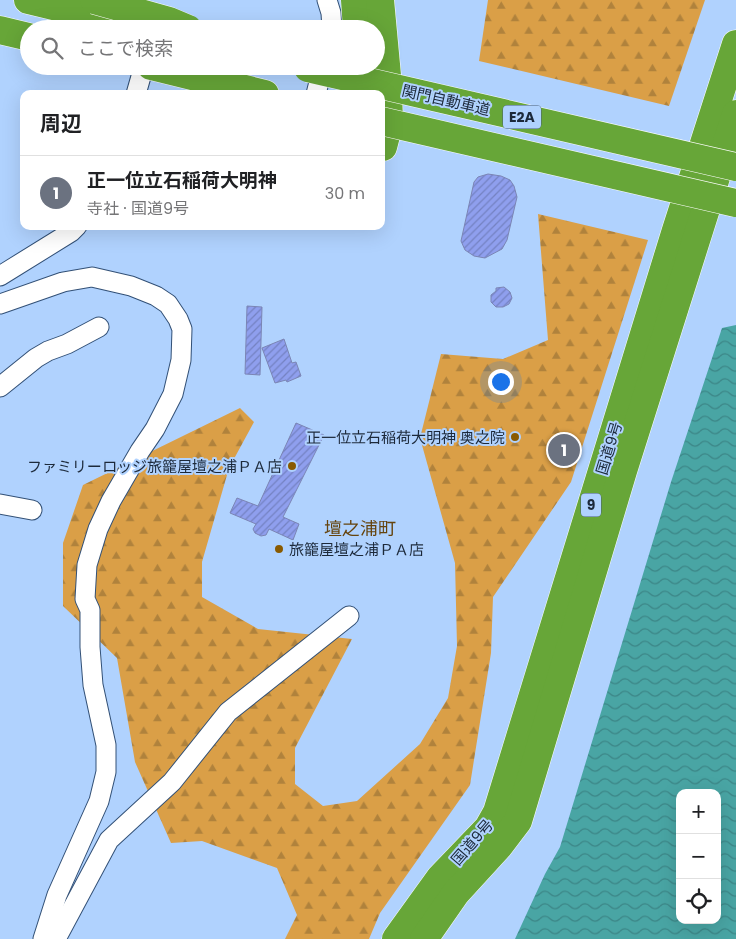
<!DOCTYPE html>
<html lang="ja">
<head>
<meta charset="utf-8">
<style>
  :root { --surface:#fff; --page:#f6f6f6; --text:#202124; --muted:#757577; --line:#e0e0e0; --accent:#895a00 }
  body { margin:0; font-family:Poppins,"Noto Sans JP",sans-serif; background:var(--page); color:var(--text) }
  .controls { position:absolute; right:15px; bottom:15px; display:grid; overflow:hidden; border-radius:10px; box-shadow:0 5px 20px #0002 }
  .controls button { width:45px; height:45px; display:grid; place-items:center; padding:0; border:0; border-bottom:1px solid var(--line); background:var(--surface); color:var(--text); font:25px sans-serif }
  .you { position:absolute; left:500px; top:381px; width:18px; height:18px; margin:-12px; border:4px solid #fff; border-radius:50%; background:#1a73e8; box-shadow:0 0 0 8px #1a73e833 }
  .badge { display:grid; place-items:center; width:32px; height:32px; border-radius:50%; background:var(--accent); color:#fff; font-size:16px; font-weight:700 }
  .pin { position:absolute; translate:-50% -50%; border:2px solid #fff; box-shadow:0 1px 5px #0006 }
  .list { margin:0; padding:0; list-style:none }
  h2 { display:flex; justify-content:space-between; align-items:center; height:65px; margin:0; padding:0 20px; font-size:21px }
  h2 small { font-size:16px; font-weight:400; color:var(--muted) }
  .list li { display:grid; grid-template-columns:32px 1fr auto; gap:15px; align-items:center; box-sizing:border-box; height:75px; padding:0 20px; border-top:1px solid var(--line) }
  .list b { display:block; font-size:19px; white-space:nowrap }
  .list p { margin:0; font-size:16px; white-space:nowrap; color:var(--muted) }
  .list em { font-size:16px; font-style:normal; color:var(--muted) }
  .icon { flex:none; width:28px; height:28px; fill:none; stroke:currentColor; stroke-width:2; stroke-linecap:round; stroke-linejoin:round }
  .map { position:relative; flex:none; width:736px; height:939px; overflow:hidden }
  .search { position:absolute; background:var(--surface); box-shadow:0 5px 20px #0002; left:20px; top:20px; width:365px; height:55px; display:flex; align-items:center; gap:12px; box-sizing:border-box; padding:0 18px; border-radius:28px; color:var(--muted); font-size:19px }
  .panel { position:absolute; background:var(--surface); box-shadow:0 5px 20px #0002; left:20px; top:90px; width:365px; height:140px; border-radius:10px }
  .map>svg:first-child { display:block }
  .forest { fill:url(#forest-firs) }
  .water { fill:url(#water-waves); fill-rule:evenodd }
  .building { fill:url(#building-hatch); stroke:#7b85b4 }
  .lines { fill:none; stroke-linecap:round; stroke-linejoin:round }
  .street-casing { stroke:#325076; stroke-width:21 }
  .highway-casing { stroke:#fff; stroke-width:29 }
  .path { stroke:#7791b3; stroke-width:3; stroke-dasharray:1 4; stroke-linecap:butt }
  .street { stroke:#fff; stroke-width:19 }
  .highway { stroke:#67a638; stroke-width:28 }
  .highway-bridge-casing { stroke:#fff; stroke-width:29; stroke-linecap:butt }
  .highway-bridge { stroke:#67a638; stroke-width:28 }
  .poi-dot { fill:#895a00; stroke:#b0d2fe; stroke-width:2 }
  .labels { text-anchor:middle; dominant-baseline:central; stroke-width:4; stroke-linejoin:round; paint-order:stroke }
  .shield { fill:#b0d2fe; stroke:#485c75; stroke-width:1 }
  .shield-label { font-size:14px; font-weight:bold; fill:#1c293a }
  .street-label { font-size:15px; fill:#1c293a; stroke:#b0d2fe }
  .poi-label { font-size:15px; fill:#1c293a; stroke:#b0d2fe; text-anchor:end }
  .quarter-label { font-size:18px; fill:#65440e; stroke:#b0d2fe }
</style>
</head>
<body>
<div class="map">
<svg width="736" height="939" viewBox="0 0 736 939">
  <defs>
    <pattern id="forest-firs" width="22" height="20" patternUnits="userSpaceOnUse" patternTransform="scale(1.25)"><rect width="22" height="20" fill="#da9f47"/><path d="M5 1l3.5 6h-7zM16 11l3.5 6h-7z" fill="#b0823c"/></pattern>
    <pattern id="water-waves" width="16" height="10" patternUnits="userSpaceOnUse" patternTransform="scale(1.25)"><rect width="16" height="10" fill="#49a5a4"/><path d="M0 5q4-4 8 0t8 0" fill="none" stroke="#3c8687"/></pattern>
    <pattern id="building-hatch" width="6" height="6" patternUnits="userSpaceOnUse" patternTransform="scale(1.25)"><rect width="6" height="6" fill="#8f9fee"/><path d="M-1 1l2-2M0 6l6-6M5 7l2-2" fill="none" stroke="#7482c2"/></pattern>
  </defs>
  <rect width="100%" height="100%" fill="#b0d2fe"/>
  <g class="forest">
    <path d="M488,0H705L669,106L479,61Z"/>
    <path d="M538,214L648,240L571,482L493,597L491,653L470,785L380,913L369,939H285L297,915L277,868L202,841L171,843L135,762L117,658L63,606V543L83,485L240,408L254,422L229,468L202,562V597L258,629L352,639L295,748V784L323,806L357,801L420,744L448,698L457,646L455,563L420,438L441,354L503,359L548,340Z"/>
  </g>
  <path class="water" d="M736,325V939H515L545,874L560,847L671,482L722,328ZM680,793H717V920H680Z"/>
  <g class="building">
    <path d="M488,174L501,176L510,180L514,186L517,197L507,240L502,249L485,258L474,256L465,250L461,241L474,182L478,177Z"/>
    <path d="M504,287L510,292L512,298L509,304L503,307H496L491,302V295L496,291V288Z"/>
    <path d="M247,306L262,307L260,375L245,374Z"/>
    <path d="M284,339L292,363L296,362L301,376L287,382L286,380L275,383L262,348Z"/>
    <path d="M296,423L324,435L283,517L299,524L293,540L269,529L266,535L261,536L255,533L253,529L256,524L230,513L237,498L258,506Z"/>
    <path d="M558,444L571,447L569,455L556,452Z"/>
  </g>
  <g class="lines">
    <defs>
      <g id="street">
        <path d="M327,0L331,13L332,29"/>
        <path d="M136,94L144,66"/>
        <path d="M316,94L323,66"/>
        <path d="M0,276L71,232L77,226"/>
        <path d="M0,304L63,282L92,277L131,286L156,296L168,304L178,319L182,329L181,360L173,394L155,429L140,451L111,501L98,529L87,565L85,599L90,610V647L93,685L106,745V772L99,801L57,895L43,939"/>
        <path d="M0,387L36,358L48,351L67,344L99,327"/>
        <path d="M0,504L32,510"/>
        <path d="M56,939L109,840L172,782L228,712L349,616"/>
      </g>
      <g id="highway">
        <path d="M28,0L148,29"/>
        <path d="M355,0L357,29"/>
        <path d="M380,0L388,86L389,124L383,147"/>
        <path d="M0,30L29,37"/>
        <path d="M151,66L265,94"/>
        <path d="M396,939L440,878L488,828L497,812L676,230L736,44"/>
        <path d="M424,939L456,893L499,846L518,821L623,471L736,114"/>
      </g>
    </defs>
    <use href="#street" class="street-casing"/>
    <use href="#highway" class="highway-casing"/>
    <path class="path" d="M574,454L583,457"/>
    <use href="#street" class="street"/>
    <use href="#highway" class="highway"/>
    <defs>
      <g id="highway-bridge">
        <path d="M94,0L169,21L188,29"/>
        <path d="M308,68L736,167"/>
        <path d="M381,121L736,203"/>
      </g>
    </defs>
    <use href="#highway-bridge" class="highway-bridge-casing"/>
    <use href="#highway-bridge" class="highway-bridge"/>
  </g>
  <g class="poi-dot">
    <circle cx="515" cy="437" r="5"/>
    <circle cx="292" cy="466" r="5"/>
    <circle cx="279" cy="549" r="5"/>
  </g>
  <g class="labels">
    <g class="shield">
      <rect x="503" y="105.5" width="38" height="23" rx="4"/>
      <rect x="581" y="493.5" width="20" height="23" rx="4"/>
    </g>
    <g class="shield-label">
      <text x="522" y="117">E2A</text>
      <text x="591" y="505">9</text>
    </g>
    <g class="street-label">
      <text transform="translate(446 100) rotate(13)">関門自動車道</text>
      <text transform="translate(609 448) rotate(-73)">国道9号</text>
      <text transform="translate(472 842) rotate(-49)">国道9号</text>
    </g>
    <g class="poi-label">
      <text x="505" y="437">正一位立石稲荷大明神 奥之院</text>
      <text x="282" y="466">ファミリーロッジ旅籠屋壇之浦ＰＡ店</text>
      <text x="289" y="549" text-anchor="start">旅籠屋壇之浦ＰＡ店</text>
    </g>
    <g class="quarter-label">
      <text x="360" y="528">壇之浦町</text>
    </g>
  </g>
</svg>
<div class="controls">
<button>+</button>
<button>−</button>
<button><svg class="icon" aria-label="locate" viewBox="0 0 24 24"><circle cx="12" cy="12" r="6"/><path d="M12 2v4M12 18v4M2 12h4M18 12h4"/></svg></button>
</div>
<div class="you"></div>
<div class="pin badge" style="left:564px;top:450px;background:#6b7280">1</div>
<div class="search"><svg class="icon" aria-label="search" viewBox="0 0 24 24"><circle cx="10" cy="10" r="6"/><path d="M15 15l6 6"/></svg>ここで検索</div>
<section class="panel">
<h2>周辺<small></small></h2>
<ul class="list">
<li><span class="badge" style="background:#6b7280">1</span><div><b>正一位立石稲荷大明神</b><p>寺社 · 国道9号</p></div><em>30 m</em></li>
</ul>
</section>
</div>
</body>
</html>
